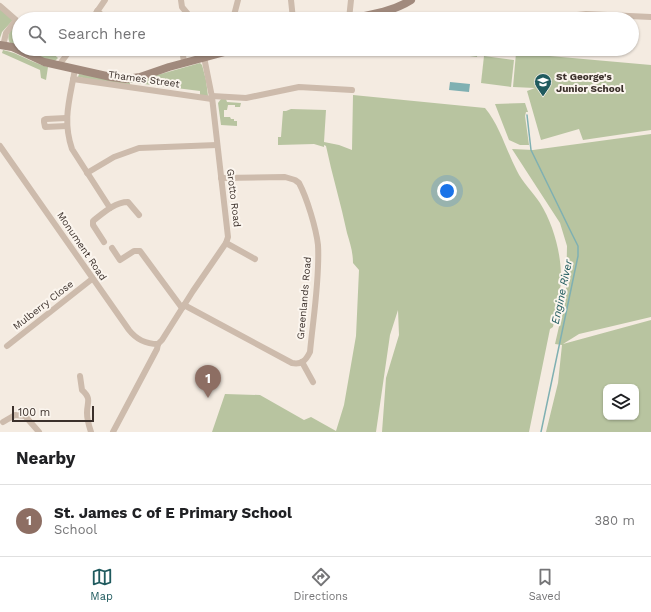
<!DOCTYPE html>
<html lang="en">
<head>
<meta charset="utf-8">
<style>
  :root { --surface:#fff; --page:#f2f2f2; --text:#202124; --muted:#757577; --line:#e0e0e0; --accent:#1f5a5e }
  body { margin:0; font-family:"Work Sans",sans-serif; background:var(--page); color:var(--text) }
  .controls { position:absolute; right:12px; bottom:12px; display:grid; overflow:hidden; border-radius:8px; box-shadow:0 1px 3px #0004 }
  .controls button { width:36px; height:36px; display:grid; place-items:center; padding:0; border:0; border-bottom:1px solid var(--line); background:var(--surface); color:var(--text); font:20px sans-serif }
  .scale { position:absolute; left:12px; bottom:10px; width:82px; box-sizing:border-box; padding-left:4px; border:2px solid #3b302b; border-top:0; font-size:11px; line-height:14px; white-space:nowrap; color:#3b302b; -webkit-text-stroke:3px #fbf5ee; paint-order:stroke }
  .you { position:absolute; left:447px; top:191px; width:14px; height:14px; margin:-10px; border:3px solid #fff; border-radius:50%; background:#1a73e8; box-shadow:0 0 0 6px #1a73e833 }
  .badge { display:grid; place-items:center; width:26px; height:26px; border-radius:50%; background:var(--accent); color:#fff; font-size:13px; font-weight:700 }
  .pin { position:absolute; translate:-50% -33px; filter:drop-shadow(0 1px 2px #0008) }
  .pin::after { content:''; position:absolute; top:21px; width:14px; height:12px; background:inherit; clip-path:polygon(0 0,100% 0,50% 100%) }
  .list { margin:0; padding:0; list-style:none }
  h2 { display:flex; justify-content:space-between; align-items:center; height:52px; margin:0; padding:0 16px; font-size:17px }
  h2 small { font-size:13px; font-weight:400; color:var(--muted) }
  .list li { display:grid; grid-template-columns:26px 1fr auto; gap:12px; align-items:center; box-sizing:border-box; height:72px; padding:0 16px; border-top:1px solid var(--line) }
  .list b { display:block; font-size:15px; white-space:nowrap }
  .list p { margin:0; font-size:13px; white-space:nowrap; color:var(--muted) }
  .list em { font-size:13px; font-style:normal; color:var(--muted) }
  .icon { flex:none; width:22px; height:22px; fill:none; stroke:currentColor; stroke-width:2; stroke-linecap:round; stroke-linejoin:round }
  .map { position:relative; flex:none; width:651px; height:432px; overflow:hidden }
  .search { position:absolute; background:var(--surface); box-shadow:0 1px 3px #0004; left:12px; right:12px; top:12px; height:44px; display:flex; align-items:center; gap:10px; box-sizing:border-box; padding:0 14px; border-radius:22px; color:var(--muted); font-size:15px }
  .sheet { height:124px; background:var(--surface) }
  nav { display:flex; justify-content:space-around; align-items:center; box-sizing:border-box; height:56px; border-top:1px solid var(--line); background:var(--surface); font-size:11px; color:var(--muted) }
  nav a { display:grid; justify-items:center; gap:2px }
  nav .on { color:var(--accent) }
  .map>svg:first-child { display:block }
  .green { fill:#b8c4a0; fill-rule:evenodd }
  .water { fill:#7fb0b2 }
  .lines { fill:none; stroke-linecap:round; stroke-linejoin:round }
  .stream { stroke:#7fb0b2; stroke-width:1.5 }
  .street { stroke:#cdbbac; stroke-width:6 }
  .secondary { stroke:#a18a7d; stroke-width:8 }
  .labels { text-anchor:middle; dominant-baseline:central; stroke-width:4; stroke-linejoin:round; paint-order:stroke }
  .poi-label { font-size:10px; font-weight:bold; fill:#3b302b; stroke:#fbf5ee; text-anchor:start }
  .street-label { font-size:10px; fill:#3b302b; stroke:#fbf5ee }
  .water-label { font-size:11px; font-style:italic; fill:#1f5a5e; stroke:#fbf5ee }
</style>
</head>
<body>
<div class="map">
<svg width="651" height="432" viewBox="0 0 651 432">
  <rect width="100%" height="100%" fill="#f4ebe1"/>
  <g class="green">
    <path d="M0,7L14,19L2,32L0,38Z"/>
    <path d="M19,22V47L10,43C5,33 13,28 19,22Z"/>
    <path d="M22,49H48L58,58L55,61L42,58Z"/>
    <path d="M426,49H478L477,57L426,50Z"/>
    <path d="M3,50C19,53 32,63 48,67L46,80L41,78L40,70L2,53Z"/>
    <path d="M516,53L651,65V130L583,140L579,129L541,140L527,91L535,88L513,87Z"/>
    <path d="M484,56L514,60L511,87L481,83Z"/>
    <path d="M200,63L202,65L206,80L208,96L200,95V91L136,83H130V87L78,77L79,74L136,81Z"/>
    <path d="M353,95L485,108C500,126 506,150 517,171C522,182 533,192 540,203C555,227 564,262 560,291C559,303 555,315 553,327L550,329L529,432H382L386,378L399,335L398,310L390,335L376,432H212L225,394L260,395L304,420L311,417L336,431L344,405L356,336L359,270L353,263C353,252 350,243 347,233C341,204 332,175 326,146L324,145V147L314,144L278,145V137H281L283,111H286L291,109L326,110L324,142L339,145L352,150Z"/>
    <path d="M221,99H226L227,102L241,103L240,107H235V105H228L227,110H224V117H230L231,119H234V121H237V126L221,125L218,103Z"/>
    <path d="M525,103L528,112H526L525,116L529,145H520L509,140L495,104Z"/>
    <path d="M651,134V317L579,334L563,344L651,320V432H546L558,383L562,345L555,344L566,296L567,246L560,223L512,149L533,150ZM606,387H636V417H606Z"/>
  </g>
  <path class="water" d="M450,82L470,84L469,92L449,90Z"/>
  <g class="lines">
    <path class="stream" d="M527,115L531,150L572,234L578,246V256L541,432"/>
    <g class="street">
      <path d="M181,0L182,7L192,19"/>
      <path d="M291,0L293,19"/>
      <path d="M0,6L16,20L6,33L3,46"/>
      <path d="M97,11L107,19"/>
      <path d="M560,17L586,14L651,17"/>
      <path d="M92,19L105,0"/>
      <path d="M233,19L238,0"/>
      <path d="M349,19L351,0"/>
      <path d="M182,49L184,62"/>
      <path d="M59,65L71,49"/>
      <path d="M75,69C70,99 62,119 72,149L110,208"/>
      <path d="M73,79L212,99"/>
      <path d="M212,96L246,98L299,87L352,90"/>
      <path d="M66,118L46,119L44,120V122L45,127L67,126"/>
      <path d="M0,146L129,330C136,339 146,344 158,344"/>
      <path d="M87,173L114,157L139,148L217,145"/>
      <path d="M104,242L93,225V221C103,213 115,202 128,202L139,215"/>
      <path d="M226,243L255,259"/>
      <path d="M112,248L120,260L134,251H140L182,308"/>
      <path d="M184,305L292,363C302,365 306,360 310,352C313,319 320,278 318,245C316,228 307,198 299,183L295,180L285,177L221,178"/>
      <path d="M158,344L162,340L193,291L226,243L228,237L212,97L204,57"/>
      <path d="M7,346L92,279"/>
      <path d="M302,362L313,382"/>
      <path d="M80,376L82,390C92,399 87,402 87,413C87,419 89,426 91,432"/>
      <path d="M3,422L15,415L25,416L39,432"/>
      <path d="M113,432L157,349L158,344"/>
    </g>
    <g class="secondary">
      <path d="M348,19C370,15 392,12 411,0"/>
      <path d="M0,45L12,47L44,62L111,77L126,79L140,77L169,67L236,49"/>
    </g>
  </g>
  <defs>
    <symbol id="school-pin" viewBox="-11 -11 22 30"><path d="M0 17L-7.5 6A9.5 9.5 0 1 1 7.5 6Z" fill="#1f5a5e" stroke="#fbf5ee"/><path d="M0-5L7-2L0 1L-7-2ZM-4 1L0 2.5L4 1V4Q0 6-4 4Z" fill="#fff"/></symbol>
  </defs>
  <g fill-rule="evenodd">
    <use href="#school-pin" x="533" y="72" width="20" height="27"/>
  </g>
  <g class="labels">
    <g class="poi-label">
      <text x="556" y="76">St George's<tspan x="556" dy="12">Junior School</tspan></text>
    </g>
    <g class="street-label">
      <text transform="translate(144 79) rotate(8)">Thames Street</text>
      <text transform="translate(234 198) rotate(83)">Grotto Road</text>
      <text transform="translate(82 246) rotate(56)">Monument Road</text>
      <text transform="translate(304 298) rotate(-85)">Greenlands Road</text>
      <text transform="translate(43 305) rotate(-38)">Mulberry Close</text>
    </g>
    <g class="water-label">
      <text transform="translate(562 292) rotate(-78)">Engine River</text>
    </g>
  </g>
</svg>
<div class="controls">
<button><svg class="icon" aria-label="layers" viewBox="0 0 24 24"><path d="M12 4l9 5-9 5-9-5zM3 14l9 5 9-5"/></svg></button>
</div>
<div class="scale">100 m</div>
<div class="you"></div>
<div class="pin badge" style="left:208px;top:398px;background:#8d6e63">1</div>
<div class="search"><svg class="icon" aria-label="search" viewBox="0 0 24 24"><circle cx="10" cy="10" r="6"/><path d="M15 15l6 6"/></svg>Search here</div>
</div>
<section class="sheet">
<h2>Nearby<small></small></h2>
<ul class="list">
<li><span class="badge" style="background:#8d6e63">1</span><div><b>St. James C of E Primary School</b><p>School</p></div><em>380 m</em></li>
</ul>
</section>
<nav>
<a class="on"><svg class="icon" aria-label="map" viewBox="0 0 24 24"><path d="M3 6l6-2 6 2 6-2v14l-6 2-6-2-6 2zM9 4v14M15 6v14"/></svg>Map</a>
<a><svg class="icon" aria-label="directions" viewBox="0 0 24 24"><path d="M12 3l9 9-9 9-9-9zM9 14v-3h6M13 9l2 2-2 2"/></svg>Directions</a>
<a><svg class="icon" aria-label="saved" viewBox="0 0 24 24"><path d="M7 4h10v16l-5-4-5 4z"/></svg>Saved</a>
</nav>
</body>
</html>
